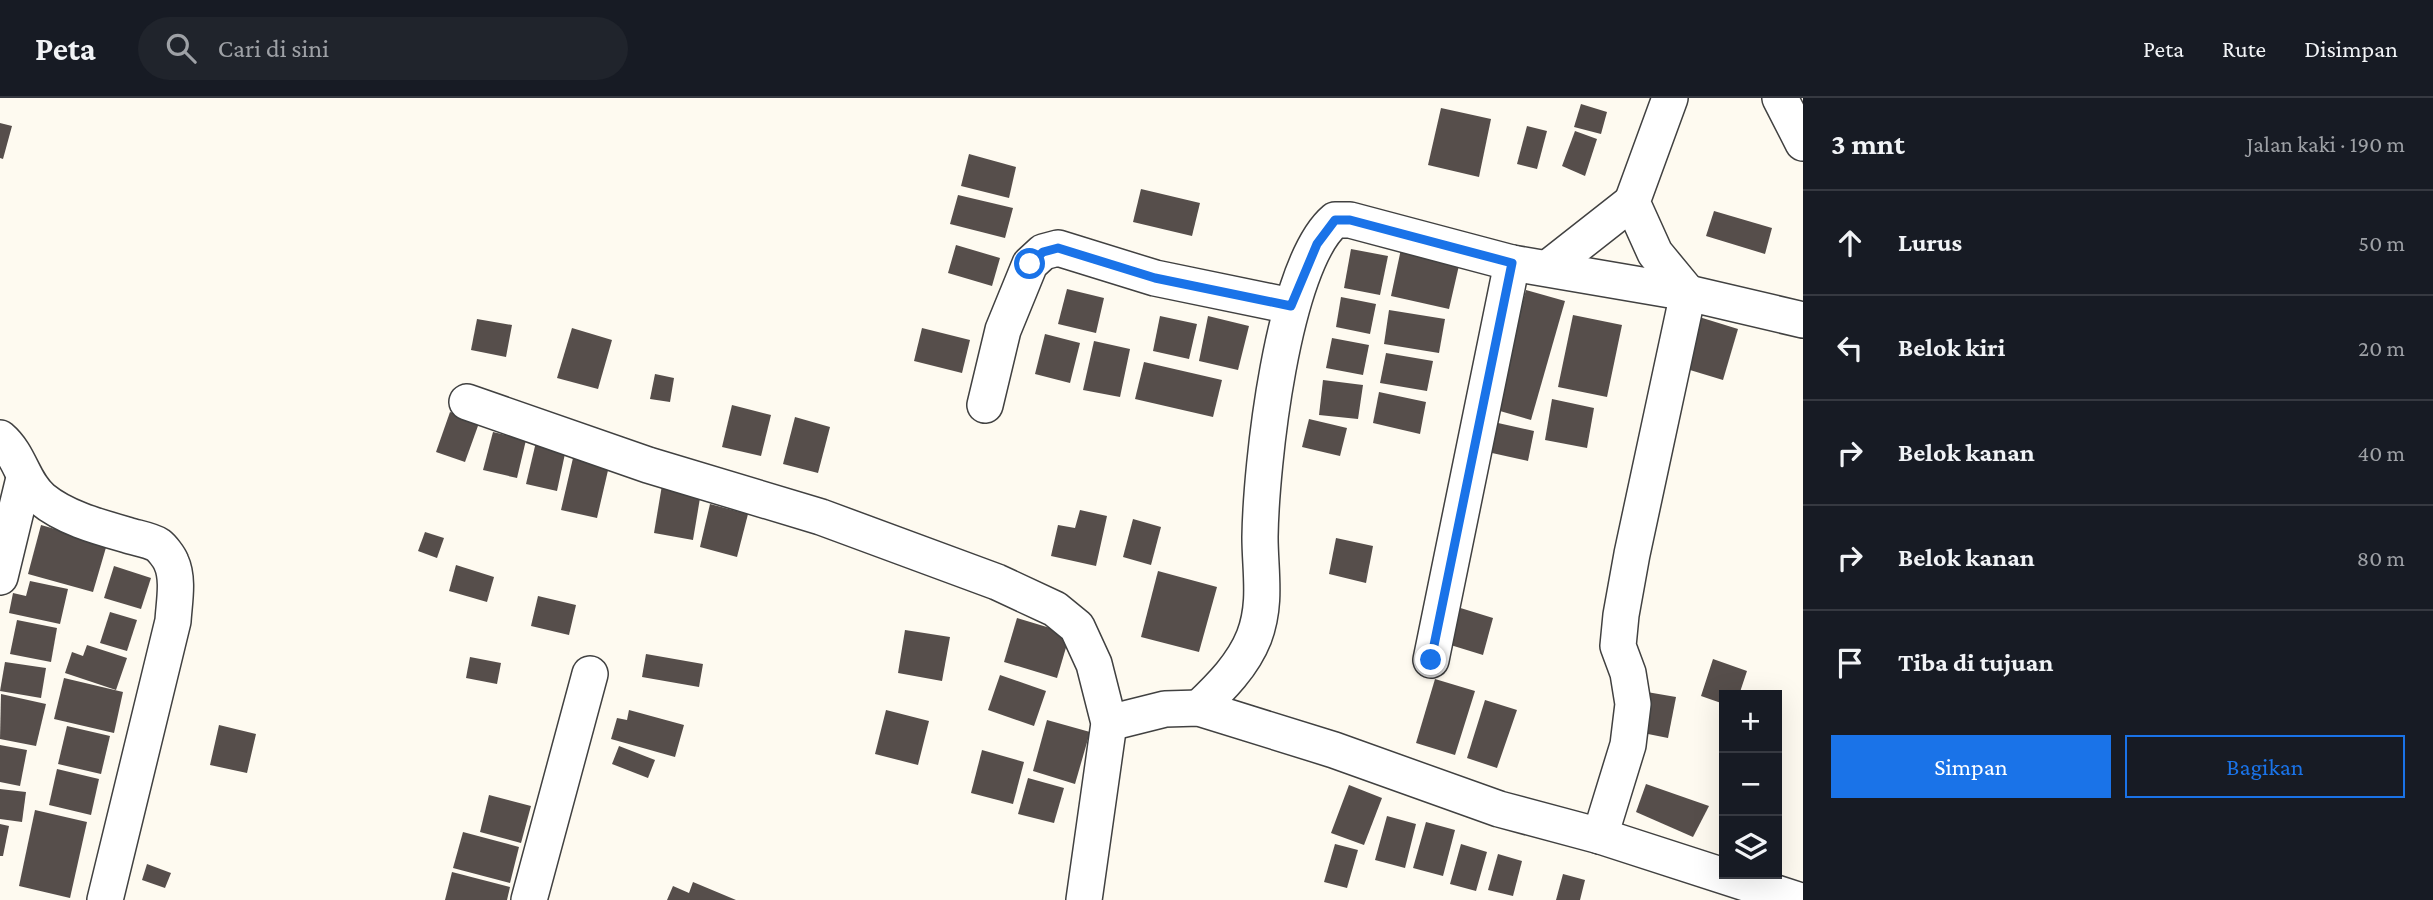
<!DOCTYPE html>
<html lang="id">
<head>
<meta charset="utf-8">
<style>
  :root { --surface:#171b24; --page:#20242c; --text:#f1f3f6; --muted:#9ea1a6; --line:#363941; --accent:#1a73e8 }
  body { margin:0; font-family:"Crimson Pro",serif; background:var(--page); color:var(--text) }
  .controls { position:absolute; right:21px; bottom:21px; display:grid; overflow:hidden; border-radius:0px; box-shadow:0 7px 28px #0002 }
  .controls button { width:63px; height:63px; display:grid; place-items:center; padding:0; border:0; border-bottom:2px solid var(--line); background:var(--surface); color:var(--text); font:35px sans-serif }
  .stop { position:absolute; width:21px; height:21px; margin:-16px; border:5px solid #1a73e8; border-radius:50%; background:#fff }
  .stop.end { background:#1a73e8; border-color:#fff; box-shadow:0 2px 7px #0008 }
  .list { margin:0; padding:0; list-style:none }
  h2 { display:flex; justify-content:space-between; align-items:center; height:91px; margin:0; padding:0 28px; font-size:30px }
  h2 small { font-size:23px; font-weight:400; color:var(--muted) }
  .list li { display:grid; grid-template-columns:46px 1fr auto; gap:21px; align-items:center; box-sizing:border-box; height:105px; padding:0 28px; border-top:2px solid var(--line) }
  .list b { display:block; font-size:26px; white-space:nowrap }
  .list em { font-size:23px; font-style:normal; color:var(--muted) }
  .actions { display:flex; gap:14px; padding:21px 28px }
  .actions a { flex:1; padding:16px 0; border:2px solid var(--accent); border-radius:0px; text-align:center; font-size:24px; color:var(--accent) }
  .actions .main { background:var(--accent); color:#fff }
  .icon { flex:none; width:38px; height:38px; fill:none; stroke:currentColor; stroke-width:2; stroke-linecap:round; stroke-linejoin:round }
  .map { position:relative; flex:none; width:1803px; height:802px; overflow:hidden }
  header { display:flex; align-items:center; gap:42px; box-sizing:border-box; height:98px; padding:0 35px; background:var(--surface); border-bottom:2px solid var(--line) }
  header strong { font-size:33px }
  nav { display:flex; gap:38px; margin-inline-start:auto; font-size:24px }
  .search { width:490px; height:63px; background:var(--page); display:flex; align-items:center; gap:18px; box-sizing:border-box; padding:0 24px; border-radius:38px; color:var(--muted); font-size:26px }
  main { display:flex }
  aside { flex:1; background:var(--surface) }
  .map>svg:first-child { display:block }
  .building { fill:#564e4b }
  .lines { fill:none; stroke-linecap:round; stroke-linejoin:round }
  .street-casing { stroke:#414141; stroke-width:38 }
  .street { stroke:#fff; stroke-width:35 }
  .route { stroke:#1a73e8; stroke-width:9 }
</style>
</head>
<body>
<header>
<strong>Peta</strong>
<div class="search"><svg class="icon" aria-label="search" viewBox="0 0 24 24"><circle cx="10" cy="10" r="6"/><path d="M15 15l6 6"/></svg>Cari di sini</div>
<nav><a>Peta</a><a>Rute</a><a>Disimpan</a></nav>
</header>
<main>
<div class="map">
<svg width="1803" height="802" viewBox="0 0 1803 802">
  <rect width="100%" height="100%" fill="#fefaf0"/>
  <g class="building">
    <path d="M1581,6L1607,14L1601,36L1574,29Z"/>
    <path d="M1441,10L1491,21L1479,79L1428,67Z"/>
    <path d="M0,25L12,28L3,61L0,60Z"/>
    <path d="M1527,28L1547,33L1537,71L1517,66Z"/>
    <path d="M1575,33L1597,41L1585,78L1562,68Z"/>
    <path d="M969,56L1016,69L1009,100L961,88Z"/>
    <path d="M1141,91L1200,105L1192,138L1133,124Z"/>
    <path d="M958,97L1013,110L1005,140L950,126Z"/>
    <path d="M1714,113L1772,130L1765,156L1706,138Z"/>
    <path d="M956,147L1000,160L992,188L948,175Z"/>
    <path d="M1351,151L1388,158L1380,197L1344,190Z"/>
    <path d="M1401,151L1460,163L1449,211L1391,198Z"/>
    <path d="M1067,191L1104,200L1096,235L1058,226Z"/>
    <path d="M1526,192L1565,203L1531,322L1493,311Z"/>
    <path d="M1341,199L1376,206L1370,236L1336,229Z"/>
    <path d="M1389,212L1445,221L1439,255L1384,246Z"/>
    <path d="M1573,217L1622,227L1607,299L1558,289Z"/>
    <path d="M1160,218L1197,226L1189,261L1153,253Z"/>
    <path d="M1208,218L1249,228L1238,272L1199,263Z"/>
    <path d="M1696,218L1738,231L1723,282L1680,269Z"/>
    <path d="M477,221L512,227L506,259L471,252Z"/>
    <path d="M572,230L612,242L598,291L557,280Z"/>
    <path d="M922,230L970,242L962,275L914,263Z"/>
    <path d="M1045,236L1080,245L1070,285L1035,276Z"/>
    <path d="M1332,240L1369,247L1363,277L1326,270Z"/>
    <path d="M1094,243L1130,251L1120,299L1083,292Z"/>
    <path d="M1386,255L1433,263L1427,293L1380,285Z"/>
    <path d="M1144,264L1222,282L1213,319L1135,301Z"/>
    <path d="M655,276L674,280L670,304L650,301Z"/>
    <path d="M1323,282L1363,287L1358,321L1319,317Z"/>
    <path d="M1379,294L1426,304L1420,336L1373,325Z"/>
    <path d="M1552,301L1594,310L1587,350L1545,342Z"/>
    <path d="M732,307L771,317L761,358L722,349Z"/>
    <path d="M450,314L479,325L465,364L436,354Z"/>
    <path d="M795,319L830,329L818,375L783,366Z"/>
    <path d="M1309,321L1347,330L1340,358L1302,349Z"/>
    <path d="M1489,323L1534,333L1528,363L1483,353Z"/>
    <path d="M493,334L526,342L517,380L483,372Z"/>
    <path d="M536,344L566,351L557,393L526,386Z"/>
    <path d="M573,360L609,368L597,420L561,412Z"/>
    <path d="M663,381L702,388L693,442L654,435Z"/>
    <path d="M710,406L748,416L737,459L700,449Z"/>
    <path d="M1080,412L1107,418L1096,468L1051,458L1058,427L1075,430Z"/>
    <path d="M1133,421L1161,429L1151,467L1123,459Z"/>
    <path d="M41,427L107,446L93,494L28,476Z"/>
    <path d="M425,434L444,440L437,460L418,453Z"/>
    <path d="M1336,440L1373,448L1366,485L1329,476Z"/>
    <path d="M456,467L494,479L487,504L449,493Z"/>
    <path d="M114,468L151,480L141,511L104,500Z"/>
    <path d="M1158,473L1217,489L1199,554L1141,539Z"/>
    <path d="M30,483L68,491L60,526L9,515L13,495L26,498Z"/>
    <path d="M538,498L576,507L569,537L531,528Z"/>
    <path d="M1454,508L1493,520L1483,557L1444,545Z"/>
    <path d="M110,514L137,522L127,553L100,545Z"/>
    <path d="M1017,520L1070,536L1057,580L1004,564Z"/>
    <path d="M17,522L57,530L51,564L10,556Z"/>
    <path d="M905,532L950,539L942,583L898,575Z"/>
    <path d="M87,547L127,560L116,592L65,575L72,554L83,558Z"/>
    <path d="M646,556L703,566L699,589L642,579Z"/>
    <path d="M470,559L501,565L497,586L466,580Z"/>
    <path d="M1713,561L1747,573L1739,597H1724V606L1701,598Z"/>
    <path d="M5,564L46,570L41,600L0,593Z"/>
    <path d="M1000,577L1046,593L1034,628L988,612Z"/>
    <path d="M64,580L123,594L114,635L54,621Z"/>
    <path d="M1435,581L1475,593L1455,657L1416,645Z"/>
    <path d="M1641,593L1676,599L1668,640L1633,633Z"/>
    <path d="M1,596L46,606L36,648L0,641Z"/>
    <path d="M1485,602L1517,612L1497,670L1467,660Z"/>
    <path d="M629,612L684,627L675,659L611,641L617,620L627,622Z"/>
    <path d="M886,612L929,623L918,667L875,656Z"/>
    <path d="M1047,622L1090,634L1075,686L1033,673Z"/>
    <path d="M219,627L256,636L247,675L210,667Z"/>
    <path d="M67,628L110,638L101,676L58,666Z"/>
    <path d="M0,647L27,652L20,688L0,684Z"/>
    <path d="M619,648L655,662L648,680L612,666Z"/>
    <path d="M982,652L1024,664L1013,706L971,695Z"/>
    <path d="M57,671L99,681L91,717L49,707Z"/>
    <path d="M1028,680L1064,690L1054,725L1018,716Z"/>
    <path d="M1646,686L1709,708L1693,739L1636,714Z"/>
    <path d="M1349,687L1382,700L1364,747L1331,735Z"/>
    <path d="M0,691L26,694L22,724L0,721Z"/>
    <path d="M489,697L531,708L521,745L480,734Z"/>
    <path d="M35,712L87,724L70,800L19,788Z"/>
    <path d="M1387,718L1416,726L1405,770L1375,762Z"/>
    <path d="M1426,724L1455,732L1443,778L1413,770Z"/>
    <path d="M0,726L9,728L3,758H0Z"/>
    <path d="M463,734L519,749L510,785L453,770Z"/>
    <path d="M1335,746L1358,752L1347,790L1324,784Z"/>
    <path d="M1461,746L1487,754L1476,793L1450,786Z"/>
    <path d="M1498,756L1522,763L1513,798L1488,792Z"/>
    <path d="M147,766L171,775L165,790L142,782Z"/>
    <path d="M452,774L510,789L507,802H445Z"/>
    <path d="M1563,776L1585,782L1580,802H1556Z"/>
    <path d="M693,784L736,802H667L673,788L689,795Z"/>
  </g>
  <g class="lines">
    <defs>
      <g id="street">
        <path d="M1780,0L1803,45"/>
        <path d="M1548,170L1632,104"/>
        <path d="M467,304L648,367L821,419L997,484L1055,511L1077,529L1094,566L1109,625L1084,802"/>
        <path d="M985,307L1003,232L1030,166L1043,154L1058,150L1155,180L1291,208"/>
        <path d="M0,340C21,358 22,384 42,401C65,420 99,429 127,437C136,440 150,442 158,447C162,450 169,459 171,464C179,481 174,505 173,523L105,802"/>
        <path d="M0,479L24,380"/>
        <path d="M1431,562L1512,165"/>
        <path d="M1199,610C1221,589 1243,567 1254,539C1267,505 1260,473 1260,439C1261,369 1282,167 1335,122H1350L1512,165L1688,195L1803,222"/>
        <path d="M1109,625L1165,611L1199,610L1334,652L1499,711L1600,738L1798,802"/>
        <path d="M1600,738L1628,647L1633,606L1628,575L1618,548L1621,517L1632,456L1688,195L1655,155L1632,104L1670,0"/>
        <path d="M529,802L590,576"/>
      </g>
    </defs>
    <use href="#street" class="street-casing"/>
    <use href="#street" class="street"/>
  </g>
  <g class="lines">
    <path class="route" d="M1030,166L1043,154L1058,150L1155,180L1291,208L1317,146L1335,122H1350L1512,165L1431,562"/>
  </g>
</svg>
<div class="controls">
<button>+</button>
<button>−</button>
<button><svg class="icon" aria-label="layers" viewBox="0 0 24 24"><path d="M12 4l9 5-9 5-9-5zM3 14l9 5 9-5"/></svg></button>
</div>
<div class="stop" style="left:1030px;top:166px"></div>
<div class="stop end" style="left:1431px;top:562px"></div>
</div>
<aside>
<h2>3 mnt<small>Jalan kaki · 190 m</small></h2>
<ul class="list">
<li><svg class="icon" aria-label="ahead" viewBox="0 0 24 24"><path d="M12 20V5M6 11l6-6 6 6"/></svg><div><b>Lurus</b></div><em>50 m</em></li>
<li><svg class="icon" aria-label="left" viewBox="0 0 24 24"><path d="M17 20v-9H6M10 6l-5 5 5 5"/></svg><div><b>Belok kiri</b></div><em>20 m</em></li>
<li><svg class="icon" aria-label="right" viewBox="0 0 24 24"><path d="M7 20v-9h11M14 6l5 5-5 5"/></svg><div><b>Belok kanan</b></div><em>40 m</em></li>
<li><svg class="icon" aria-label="right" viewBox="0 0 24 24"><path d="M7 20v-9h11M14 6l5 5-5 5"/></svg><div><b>Belok kanan</b></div><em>80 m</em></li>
<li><svg class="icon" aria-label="arrive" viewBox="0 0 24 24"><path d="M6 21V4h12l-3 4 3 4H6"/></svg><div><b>Tiba di tujuan</b></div></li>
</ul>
<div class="actions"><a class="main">Simpan</a><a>Bagikan</a></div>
</aside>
</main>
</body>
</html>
